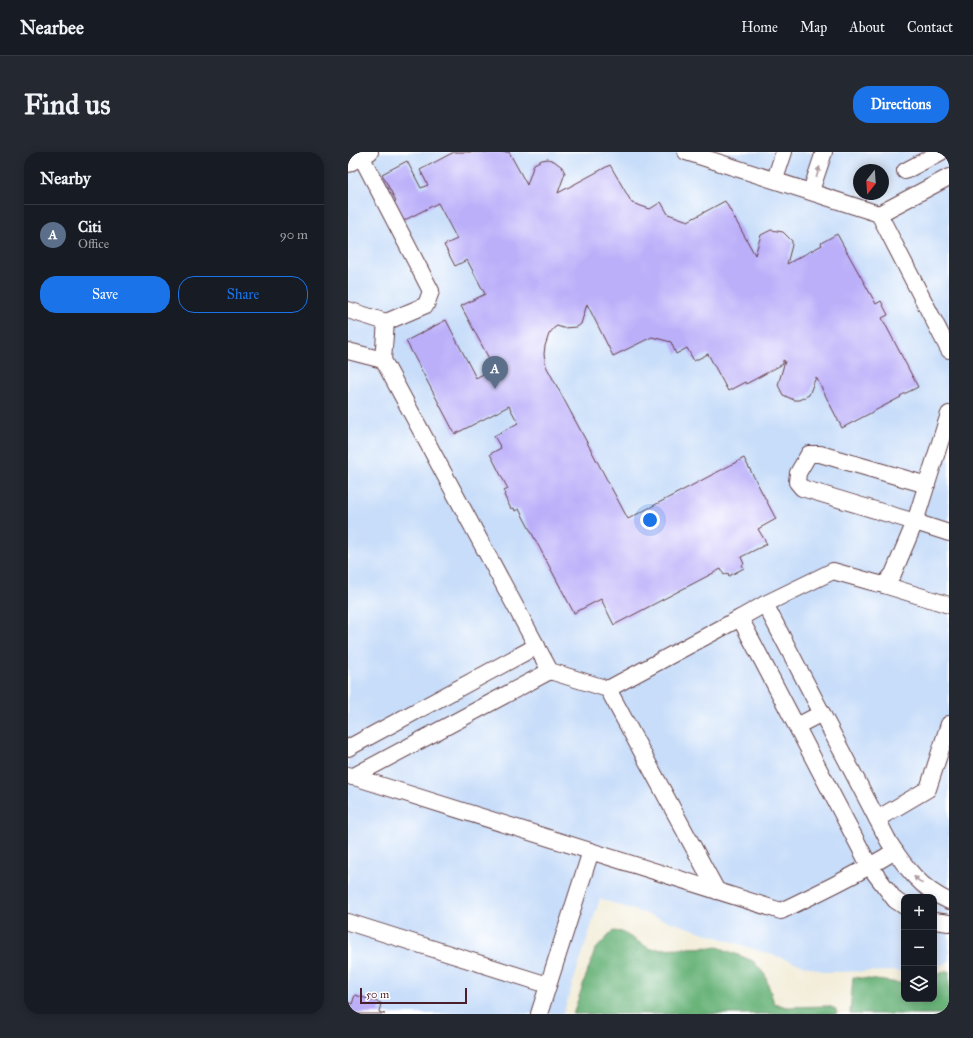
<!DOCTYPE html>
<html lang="en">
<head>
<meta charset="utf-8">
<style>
  :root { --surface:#171b24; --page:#242831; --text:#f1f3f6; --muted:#9ea1a6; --line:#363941; --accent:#1a73e8 }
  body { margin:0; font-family:"IM FELL Great Primer",serif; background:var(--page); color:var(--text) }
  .controls { position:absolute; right:12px; bottom:12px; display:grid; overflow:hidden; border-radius:8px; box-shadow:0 2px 10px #0003 }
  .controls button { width:36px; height:36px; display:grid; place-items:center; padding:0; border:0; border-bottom:1px solid var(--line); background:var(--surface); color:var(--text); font:20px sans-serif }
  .compass { position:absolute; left:505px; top:12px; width:36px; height:36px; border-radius:50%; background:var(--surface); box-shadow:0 2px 10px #0003; rotate:197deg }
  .scale { position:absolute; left:12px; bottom:10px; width:107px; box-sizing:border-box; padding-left:4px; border:2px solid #4a1f2b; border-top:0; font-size:11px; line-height:14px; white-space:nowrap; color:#4a1f2b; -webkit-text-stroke:3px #fff; paint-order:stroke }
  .you { position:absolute; left:302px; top:368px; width:14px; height:14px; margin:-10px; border:3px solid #fff; border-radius:50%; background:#1a73e8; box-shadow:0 0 0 6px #1a73e833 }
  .badge { display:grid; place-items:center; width:26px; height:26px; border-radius:50%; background:var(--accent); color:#fff; font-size:13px; font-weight:700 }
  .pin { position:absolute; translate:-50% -33px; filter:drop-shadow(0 1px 2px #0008) }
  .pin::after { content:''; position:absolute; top:21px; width:14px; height:12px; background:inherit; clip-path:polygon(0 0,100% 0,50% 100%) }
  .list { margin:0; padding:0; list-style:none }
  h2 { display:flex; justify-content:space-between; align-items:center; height:52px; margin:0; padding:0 16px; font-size:17px }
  h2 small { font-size:13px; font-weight:400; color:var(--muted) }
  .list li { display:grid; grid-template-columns:26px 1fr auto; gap:12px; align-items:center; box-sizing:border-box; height:60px; padding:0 16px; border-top:1px solid var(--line) }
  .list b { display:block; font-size:15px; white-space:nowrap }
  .list p { margin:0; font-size:13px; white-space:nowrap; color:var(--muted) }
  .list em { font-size:13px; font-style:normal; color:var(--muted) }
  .actions { display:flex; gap:8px; padding:12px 16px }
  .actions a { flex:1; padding:9px 0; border:1px solid var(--accent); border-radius:16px; text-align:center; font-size:14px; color:var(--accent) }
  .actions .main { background:var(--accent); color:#fff }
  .icon { flex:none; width:22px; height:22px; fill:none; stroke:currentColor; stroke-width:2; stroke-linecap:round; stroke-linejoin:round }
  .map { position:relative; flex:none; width:601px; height:862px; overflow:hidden; border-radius:16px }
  header { display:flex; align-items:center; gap:24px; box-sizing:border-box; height:56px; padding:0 20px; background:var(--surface); border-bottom:1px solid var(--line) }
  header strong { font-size:19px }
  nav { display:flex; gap:22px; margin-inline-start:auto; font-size:14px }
  .intro { display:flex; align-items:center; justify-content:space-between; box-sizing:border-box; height:96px; padding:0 24px }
  h1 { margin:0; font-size:28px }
  .button { padding:10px 18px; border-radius:16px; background:var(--accent); color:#fff; font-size:14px; font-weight:700 }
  main { display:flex; gap:24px; padding:0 24px }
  aside { flex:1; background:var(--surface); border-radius:16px; box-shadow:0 2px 10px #0003 }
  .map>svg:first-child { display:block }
  .built { fill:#c7ddf9; fill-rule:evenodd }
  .forest { fill:#6bb47a; stroke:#5a6a52 }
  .building { fill:#bbaff9 }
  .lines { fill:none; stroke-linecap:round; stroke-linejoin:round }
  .minor-casing { stroke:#633e45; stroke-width:18 }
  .minor { stroke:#fff; stroke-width:16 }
  .oneway { fill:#ae9aa0 }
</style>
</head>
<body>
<header>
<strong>Nearbee</strong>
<nav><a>Home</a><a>Map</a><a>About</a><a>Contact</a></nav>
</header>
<div class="intro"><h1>Find us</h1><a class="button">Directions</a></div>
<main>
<aside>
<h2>Nearby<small></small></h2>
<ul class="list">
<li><span class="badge" style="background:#5c6f8a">A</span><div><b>Citi</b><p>Office</p></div><em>90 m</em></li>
</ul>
<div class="actions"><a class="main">Save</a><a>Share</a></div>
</aside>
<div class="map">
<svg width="601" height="862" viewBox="0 0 601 862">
  <rect width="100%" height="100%" fill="#fff"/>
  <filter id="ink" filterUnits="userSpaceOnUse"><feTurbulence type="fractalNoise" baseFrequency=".025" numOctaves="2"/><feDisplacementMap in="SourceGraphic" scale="8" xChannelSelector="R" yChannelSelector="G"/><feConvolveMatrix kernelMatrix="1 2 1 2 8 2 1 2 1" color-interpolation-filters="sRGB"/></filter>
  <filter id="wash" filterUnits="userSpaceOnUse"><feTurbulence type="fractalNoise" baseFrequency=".012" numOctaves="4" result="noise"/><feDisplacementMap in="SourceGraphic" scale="16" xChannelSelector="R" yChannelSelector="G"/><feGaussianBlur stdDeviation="0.9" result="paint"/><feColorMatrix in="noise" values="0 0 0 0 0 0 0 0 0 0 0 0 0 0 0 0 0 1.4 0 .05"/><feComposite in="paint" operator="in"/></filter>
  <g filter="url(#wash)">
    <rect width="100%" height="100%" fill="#f3edd9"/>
    <path class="built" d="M0,0H601V810L586,815V745H556V819L477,820L252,747L215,862H0ZM511,18H535V42H511Z"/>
    <g class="forest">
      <path d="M265,779L274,780L302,797L370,795L405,809L417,823L426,851L438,855L480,854L486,856L489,860L488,862H225L247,798Z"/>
      <path d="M601,819V862H502L505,825L551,831L556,830V847H586V823Z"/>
    </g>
    <g id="blocks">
      <g class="building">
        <path d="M106,0H161L179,33L186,12L194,8L200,7L206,9L214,15L217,21L210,41L262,13L284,51L302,57L313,50L320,62L340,69L377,49L407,103L413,83L423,78L435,80L444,89V93L439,112L474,93L473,91L489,82L528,152L533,149L540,163L534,166L570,235L552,244L553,245L494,276L468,225L461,243L451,248H446L435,243L430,233L437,209L435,208V212L398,232L397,230L380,239L360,202L346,209L339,196L328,202L323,190L304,185L265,204L239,152L233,172L229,175L215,176L209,174L206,176L201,182L197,194L196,202L198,214L280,367L396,306L428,367L410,377L419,392L393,405L396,412L394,413L396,416L381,424L380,421L376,423L373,417L266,473L253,447L226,461L171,357L167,359L166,356L163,357L156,343L158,342L156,339L160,337L142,302L153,296L146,284L170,271L161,254L107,282L58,189L98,168L128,226L146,216L113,154L137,142L119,108L107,114L96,93L109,87L90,51L55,69L45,51L48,49L34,22L59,9L73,36L80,33L72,18Z"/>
        <path d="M7,843L33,851L31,860L37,862H0V850L4,852Z"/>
      </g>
    </g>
  </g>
  <g filter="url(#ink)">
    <use href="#blocks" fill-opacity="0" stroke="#633e45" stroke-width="1"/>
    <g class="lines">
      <defs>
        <g id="minor">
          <path d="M338,0L531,62"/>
          <path d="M13,4L83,139L78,153L38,170"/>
          <path d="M0,12L22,0"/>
          <path d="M557,19L593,0"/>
          <path d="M601,25L531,62L601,198"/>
          <path d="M427,27L436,0"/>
          <path d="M463,39L476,0"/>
          <path d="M0,158L38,170L35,208L202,519L260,537L392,466L522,715L547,748L556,754"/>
          <path d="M0,199L35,208"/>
          <path d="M579,333L472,302H461L450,321L449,330L454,336L567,370L601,262"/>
          <path d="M601,381L567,370L545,422L536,433L524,430L485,419L417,452L541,690C557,715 573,737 601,749"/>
          <path d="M536,433L601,453"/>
          <path d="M392,466L417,452"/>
          <path d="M260,537L369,739"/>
          <path d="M449,574L474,561"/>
          <path d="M0,596L189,494"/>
          <path d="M0,623L433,759C472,740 510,722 547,699"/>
          <path d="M4,625L202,519"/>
          <path d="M529,667L580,637L601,572"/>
          <path d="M586,769L601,771"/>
          <path d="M0,770L200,833"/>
          <path d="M191,862L243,699"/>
        </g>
      </defs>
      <use href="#minor" class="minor-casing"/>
      <use href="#minor" class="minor"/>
    </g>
    <defs><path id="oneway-solid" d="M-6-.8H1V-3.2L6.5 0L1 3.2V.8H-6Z"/></defs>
    <g class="oneway">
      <use href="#oneway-solid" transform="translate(470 20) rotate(-73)"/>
      <use href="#oneway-solid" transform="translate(570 728) rotate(-139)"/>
    </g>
  </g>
</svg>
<div class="controls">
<button>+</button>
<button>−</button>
<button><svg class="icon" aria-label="layers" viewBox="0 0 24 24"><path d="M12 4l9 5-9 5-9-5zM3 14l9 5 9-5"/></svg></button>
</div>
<svg class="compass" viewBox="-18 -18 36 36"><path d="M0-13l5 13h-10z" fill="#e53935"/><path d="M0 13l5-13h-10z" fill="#9ea1a6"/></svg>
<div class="scale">50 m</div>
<div class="you"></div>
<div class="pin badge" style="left:147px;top:237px;background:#5c6f8a">A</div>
</div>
</main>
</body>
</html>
